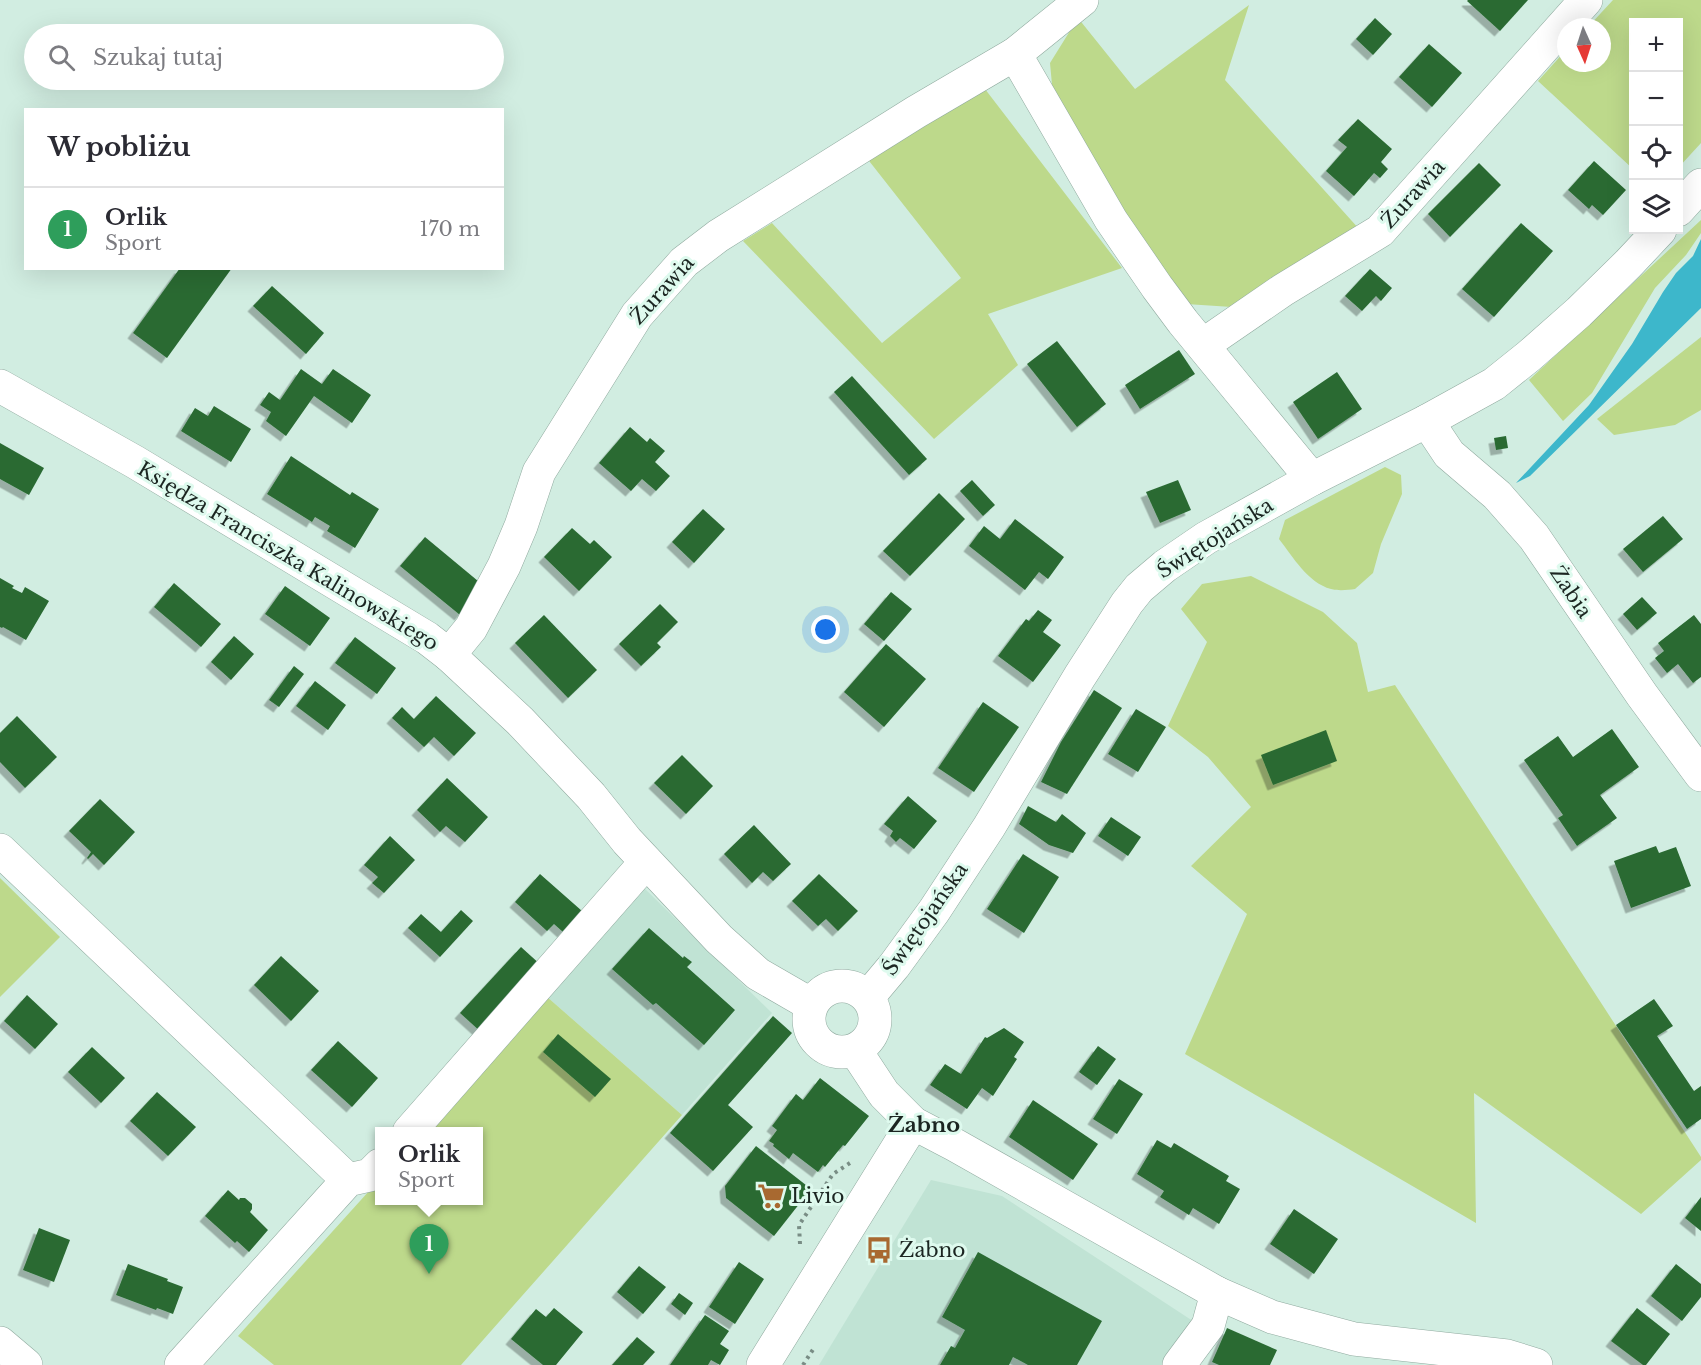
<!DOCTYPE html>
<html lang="pl">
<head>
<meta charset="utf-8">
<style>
  :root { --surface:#fff; --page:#f2f2f3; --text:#2b2b33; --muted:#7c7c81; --line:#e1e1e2; --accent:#0b8043 }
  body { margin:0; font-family:"Libre Baskerville",serif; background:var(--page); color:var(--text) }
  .controls { position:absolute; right:18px; top:18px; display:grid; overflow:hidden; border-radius:0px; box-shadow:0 6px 24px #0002 }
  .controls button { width:54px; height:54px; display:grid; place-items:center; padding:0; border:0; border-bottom:2px solid var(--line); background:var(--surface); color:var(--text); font:30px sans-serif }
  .compass { position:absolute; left:1557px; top:18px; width:54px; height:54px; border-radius:50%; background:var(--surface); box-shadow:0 6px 24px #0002; rotate:177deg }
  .you { position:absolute; left:826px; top:630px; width:21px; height:21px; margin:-15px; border:4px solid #fff; border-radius:50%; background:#1a73e8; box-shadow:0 0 0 9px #1a73e833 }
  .badge { display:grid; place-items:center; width:39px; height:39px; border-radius:50%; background:var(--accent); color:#fff; font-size:20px; font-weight:700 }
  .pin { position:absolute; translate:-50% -50px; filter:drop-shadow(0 2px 3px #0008) }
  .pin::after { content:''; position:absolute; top:32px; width:21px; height:18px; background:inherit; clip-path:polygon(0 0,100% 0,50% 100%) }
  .popup { position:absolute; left:375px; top:1127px; width:108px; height:78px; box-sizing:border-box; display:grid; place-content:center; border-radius:0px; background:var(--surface); filter:drop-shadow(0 2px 4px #0005); font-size:20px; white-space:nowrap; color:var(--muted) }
  .popup b { font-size:22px; color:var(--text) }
  .popup::after { content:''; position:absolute; left:50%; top:100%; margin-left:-12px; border:12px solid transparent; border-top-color:var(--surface) }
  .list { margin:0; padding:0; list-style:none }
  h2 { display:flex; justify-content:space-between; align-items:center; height:78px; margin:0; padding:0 24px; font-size:26px }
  h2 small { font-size:20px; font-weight:400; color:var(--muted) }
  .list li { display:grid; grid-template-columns:39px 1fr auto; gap:18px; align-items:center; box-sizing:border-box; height:84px; padding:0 24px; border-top:2px solid var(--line) }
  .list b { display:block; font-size:22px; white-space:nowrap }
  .list p { margin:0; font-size:20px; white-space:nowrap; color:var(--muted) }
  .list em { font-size:20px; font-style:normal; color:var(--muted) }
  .icon { flex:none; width:33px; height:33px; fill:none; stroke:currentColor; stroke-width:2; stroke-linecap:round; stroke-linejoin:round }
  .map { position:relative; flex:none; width:1701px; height:1365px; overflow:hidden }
  .search { position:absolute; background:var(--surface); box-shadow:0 6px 24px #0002; left:24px; top:24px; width:480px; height:66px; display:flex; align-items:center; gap:15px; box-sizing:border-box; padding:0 21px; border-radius:33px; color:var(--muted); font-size:22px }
  .panel { position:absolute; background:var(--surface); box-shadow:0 6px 24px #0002; left:24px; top:108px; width:480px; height:162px; border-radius:0px }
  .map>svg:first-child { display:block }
  .built { fill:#c0e3d4 }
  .green { fill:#bdd98b }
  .water { fill:#3db7cb }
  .building { fill:#2a6a33; filter:url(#shadow) }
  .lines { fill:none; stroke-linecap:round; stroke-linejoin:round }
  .minor-casing { stroke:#90aa9f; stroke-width:34 }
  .path { stroke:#798d85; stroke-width:4; stroke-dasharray:3 4.5; stroke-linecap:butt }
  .minor { stroke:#fff; stroke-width:33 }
  .labels { text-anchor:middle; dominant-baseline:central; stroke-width:6; stroke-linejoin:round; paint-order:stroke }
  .street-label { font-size:20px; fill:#1b2521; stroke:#defaee }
  .poi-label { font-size:20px; fill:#1b2521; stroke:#defaee; text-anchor:start }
  .neighbourhood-label { font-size:21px; font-weight:bold; fill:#1b2521; stroke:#defaee }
</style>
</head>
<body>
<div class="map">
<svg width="1701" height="1365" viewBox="0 0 1701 1365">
  <defs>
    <filter id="shadow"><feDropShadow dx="-5.5" dy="5.5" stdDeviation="0" flood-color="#0004"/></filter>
  </defs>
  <rect width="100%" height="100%" fill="#d1ede1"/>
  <g class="built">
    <path d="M644,888L772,1013L682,1115L546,996Z"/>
    <path d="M931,1180L1002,1196L1199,1325L1165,1365H819Z"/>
  </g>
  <g class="green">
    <path d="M1613,0H1701V143L1679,167L1678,22H1634L1633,169L1538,81L1566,50V63H1602V27H1588Z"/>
    <path d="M1249,5L1225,80L1360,230L1232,307L1186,304L1054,106L1050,63L1078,18L1135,89Z"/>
    <path d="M985,89L1122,268L988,314L1018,365L934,439L743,241L772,223L882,343L961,278L866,157Z"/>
    <path d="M1701,220V233L1686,255L1655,288L1592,393L1563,421L1529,380Z"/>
    <path d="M1701,337V410L1675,425L1614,435L1597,419Z"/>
    <path d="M1385,467L1401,475L1402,494L1381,544L1373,573L1355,589C1348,590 1338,591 1331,589C1308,583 1293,557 1279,539L1285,520Z"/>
    <path d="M1251,576L1323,612L1357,643L1368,692L1395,685L1701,1157V1160L1641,1214L1474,1093L1476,1223L1185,1054L1247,914L1191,866L1251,807L1208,757L1168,726L1207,642L1181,609L1202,584Z"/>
    <path d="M0,878L60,937L0,997Z"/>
    <path d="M546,996L682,1115L461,1365H274L238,1336L379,1180L380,1200H478V1132L423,1131Z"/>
  </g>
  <path class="water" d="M1701,239V308L1530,476L1516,483L1589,405L1632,344L1663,292L1676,273L1693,256Z"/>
  <g class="building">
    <path d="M1468,0H1528L1500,31L1467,1Z"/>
    <path d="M1375,18L1392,34L1373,55L1356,39Z"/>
    <path d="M1429,44L1462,73L1432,107L1399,77Z"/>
    <path d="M1358,119L1392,149L1381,162L1388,169L1380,178L1374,173L1354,196L1326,171L1347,147L1338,140Z"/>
    <path d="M1594,161L1626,190L1603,215L1592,205L1589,209L1568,190Z"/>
    <path d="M1479,163L1501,185L1450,237L1428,214Z"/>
    <path d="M1521,223L1553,251L1494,317L1462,289Z"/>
    <path d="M180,268H232L167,358L133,333Z"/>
    <path d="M1370,269L1392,288L1381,301L1376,296L1362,311L1345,296Z"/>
    <path d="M272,286L324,333L306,354L253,306Z"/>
    <path d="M1057,341L1106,404L1077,427L1027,364Z"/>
    <path d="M1179,350L1195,374L1140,409L1125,385Z"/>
    <path d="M301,369L322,384L333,369L371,395L352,423L314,396L286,436L266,421L271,412L260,405L269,392L280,400Z"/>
    <path d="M1337,372L1362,409L1318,439L1293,402Z"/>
    <path d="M852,376L927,459L909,475L834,392Z"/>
    <path d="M214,406L251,429L231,462L181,431L195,408L208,416Z"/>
    <path d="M630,427L647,442L650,438L665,451L655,462L670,476L656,491L642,479L631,491L599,463Z"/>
    <path d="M1506,436L1508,448L1496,450L1494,438Z"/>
    <path d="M0,443L44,468L29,495L0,479Z"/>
    <path d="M291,456L350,495L352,492L379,509L355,548L327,531L330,526L315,517L312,522L267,494Z"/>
    <path d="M972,480L995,505L983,516L960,491Z"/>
    <path d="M1178,480L1191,510L1160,523L1146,492Z"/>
    <path d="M939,493L965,519L910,576L883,551Z"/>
    <path d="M703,509L725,529L694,563L672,542Z"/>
    <path d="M1663,516L1683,539L1643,572L1623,549Z"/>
    <path d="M1015,519L1064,557L1048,579L1039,572L1025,590L969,546L984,526L1000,539Z"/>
    <path d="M572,528L590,544L594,540L612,557L579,591L544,557Z"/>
    <path d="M425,537L484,586L460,615L400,566Z"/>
    <path d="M0,578L14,586L12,588L22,593L25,587L49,601L26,640L3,627L2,628L0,627Z"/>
    <path d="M174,583L221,624L201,647L154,607Z"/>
    <path d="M285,586L330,618L310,646L265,614Z"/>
    <path d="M891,592L912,609L884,641L864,624Z"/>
    <path d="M1642,597L1657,613L1637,630L1623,614Z"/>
    <path d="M660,604L678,622L657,643L661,647L641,666L619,644Z"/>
    <path d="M1038,610L1052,620L1043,632L1061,645L1033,682L998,656L1026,619L1029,621Z"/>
    <path d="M544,615L597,670L568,698L515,643Z"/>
    <path d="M1694,615L1701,624V677L1693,683L1678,664L1667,673L1655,658L1664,651L1658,643Z"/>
    <path d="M234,636L254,654L231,680L211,662Z"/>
    <path d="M355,637L396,668L377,694L335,663Z"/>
    <path d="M886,644L926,679L884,727L844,692Z"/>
    <path d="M294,666L304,674L279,707L269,700Z"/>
    <path d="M315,681L346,705L328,730L296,706Z"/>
    <path d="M1094,690L1122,708L1067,794L1041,782L1061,742Z"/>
    <path d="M436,696L476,733L454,756L434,737L424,747L392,718L402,707L414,719Z"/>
    <path d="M983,702L1019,727L974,792L938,768Z"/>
    <path d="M1136,709L1166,727L1138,772L1108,754Z"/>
    <path d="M17,716L57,757L25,788L0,762V733Z"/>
    <path d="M1612,729L1639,767L1600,795L1617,818L1577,846L1558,818L1563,815L1524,760L1558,736L1573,757Z"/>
    <path d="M1326,730L1337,761L1273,785L1261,755Z"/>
    <path d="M682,755L713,786L686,814L654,783Z"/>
    <path d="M447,778L488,817L465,842L446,826L440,832L417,810Z"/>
    <path d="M908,796L937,821L914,849L900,838L896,842L890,836L893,831L884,824Z"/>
    <path d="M100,799L135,832L104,865L93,854L88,859L87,858L91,852L69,831Z"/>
    <path d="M1028,806L1056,822L1062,814L1086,833L1073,853L1049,845L1019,824Z"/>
    <path d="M1111,817L1141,837L1128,856L1098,836Z"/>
    <path d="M754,825L791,864L773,881L763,872L752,883L724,854Z"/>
    <path d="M390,836L415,860L384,893L372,883L378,877L364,865Z"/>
    <path d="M1656,846L1659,853L1676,847L1691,886L1631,908L1614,861Z"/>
    <path d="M1023,854L1059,877L1024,933L987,909Z"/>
    <path d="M540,874L582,911L563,932L554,924L547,931L515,902Z"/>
    <path d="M819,874L858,911L838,931L826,919L818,926L792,901Z"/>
    <path d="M461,910L473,921L440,957L408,928L421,914L441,932Z"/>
    <path d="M649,928L683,958L684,956L692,962L687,967L735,1010L704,1045L656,1003L653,1005L612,969Z"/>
    <path d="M521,947L542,966L482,1033L460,1013Z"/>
    <path d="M281,956L319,991L291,1021L254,985Z"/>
    <path d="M27,995L58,1024L35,1049L4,1021Z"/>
    <path d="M1654,999L1673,1026L1657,1036L1694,1091L1701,1086V1119L1687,1129L1616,1025Z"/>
    <path d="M773,1016L792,1033L728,1105L753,1127L713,1171L670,1133Z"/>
    <path d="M1004,1028L1024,1042L1014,1057L1017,1059L993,1096L982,1088L967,1109L930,1085L945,1064L961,1074L985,1037L987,1038Z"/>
    <path d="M558,1034L611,1079L595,1097L543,1052Z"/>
    <path d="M338,1041L378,1078L352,1107L311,1070Z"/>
    <path d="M1098,1046L1116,1059L1097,1085L1079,1072Z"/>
    <path d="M92,1047L125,1078L101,1103L68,1072Z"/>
    <path d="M820,1078L869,1116L845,1146L843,1145L825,1167L823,1165L818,1172L793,1153L789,1159L773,1146L774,1144L769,1141L777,1130L772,1126L796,1094L803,1100Z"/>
    <path d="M1119,1079L1143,1094L1117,1134L1093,1119Z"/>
    <path d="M157,1092L196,1127L168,1156L130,1121Z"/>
    <path d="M1033,1100L1098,1144L1073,1180L1009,1137Z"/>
    <path d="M1157,1140L1171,1148L1174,1143L1229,1176L1226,1181L1240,1189L1219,1224L1193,1208L1189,1215L1160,1197L1164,1191L1137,1174Z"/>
    <path d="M756,1146L811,1189L774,1236L726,1198L725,1186Z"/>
    <path d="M228,1190L239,1200L240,1198H245L252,1204V1209L250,1212L268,1230L249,1252L237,1241L235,1243L205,1216Z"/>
    <path d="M1701,1197V1231L1685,1218Z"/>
    <path d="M1294,1209L1338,1239L1314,1274L1270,1244Z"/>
    <path d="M39,1228L70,1240L54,1282L23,1270Z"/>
    <path d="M978,1252L1102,1321L1077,1365H1028L1013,1357L1009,1365H940L951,1346L955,1348L965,1330L942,1317Z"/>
    <path d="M739,1262L764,1279L735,1324L709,1307Z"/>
    <path d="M128,1264L168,1279L167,1281L183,1287L173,1314L157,1308L156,1310L116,1295Z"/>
    <path d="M1676,1264L1701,1284V1297L1682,1321L1651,1296Z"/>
    <path d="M639,1266L666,1287L643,1314L617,1292Z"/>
    <path d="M679,1293L693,1303L685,1315L671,1304Z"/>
    <path d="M554,1308L583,1332L556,1365H543L511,1339L536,1309L546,1317Z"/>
    <path d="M1637,1308L1670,1334L1646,1365H1643L1611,1341Z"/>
    <path d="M705,1315L729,1331L720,1344L729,1350L720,1365L711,1360L708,1365H670Z"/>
    <path d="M1227,1328L1277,1350L1270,1365H1219L1212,1362Z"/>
    <path d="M637,1337L655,1352L643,1365H612Z"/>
  </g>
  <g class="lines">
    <defs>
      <g id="minor">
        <path d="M1015,54L1111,220L1157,287L1183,322L1312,479"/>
        <path d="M1678,210L1701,185"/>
        <path d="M1203,345L1283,290L1380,231L1586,0"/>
        <path d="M0,386L135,462L427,638L449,655L520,721L591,796L627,841L719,939L758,974L810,1004"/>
        <path d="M1427,421L1449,454L1497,495L1534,537L1642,695L1701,775"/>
        <path d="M449,655L471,628L504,566L521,526L539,472L637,315L684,262L718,236L916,112L1015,54L1082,0"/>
        <path d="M0,850L348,1180"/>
        <circle cx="842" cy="1019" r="33"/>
        <path d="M868,997L894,966L934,911L989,827L1080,676L1127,603L1139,588L1165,566L1206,538L1312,479L1427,421L1494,384L1529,356L1579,312L1628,264L1660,230"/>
        <path d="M855,1050L884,1094L913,1123L955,1145L1217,1293L1272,1317L1354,1339L1507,1356L1536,1365"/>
        <path d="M409,1132L646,862"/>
        <path d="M0,1343L26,1365"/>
        <path d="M181,1365L348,1180L370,1175L380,1165"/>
        <path d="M763,1365L913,1123"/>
        <path d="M1179,1365L1208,1326L1217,1293"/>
      </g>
    </defs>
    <use href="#minor" class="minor-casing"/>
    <g class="path">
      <path d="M800,1244L799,1225L833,1174L850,1163"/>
      <path d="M803,1365L814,1348"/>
    </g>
    <use href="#minor" class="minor"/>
  </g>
  <defs>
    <symbol id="supermarket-bare" viewBox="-9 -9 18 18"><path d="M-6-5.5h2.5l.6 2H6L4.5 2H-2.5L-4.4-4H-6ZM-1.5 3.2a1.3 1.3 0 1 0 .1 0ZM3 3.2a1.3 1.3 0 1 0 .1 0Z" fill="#a86930" stroke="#defaee" stroke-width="2.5" paint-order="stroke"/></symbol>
    <symbol id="bus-bare" viewBox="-9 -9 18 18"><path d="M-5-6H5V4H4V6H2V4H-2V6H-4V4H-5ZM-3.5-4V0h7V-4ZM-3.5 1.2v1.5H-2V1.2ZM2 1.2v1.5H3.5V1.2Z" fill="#a86930" stroke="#defaee" stroke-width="2.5" paint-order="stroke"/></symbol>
  </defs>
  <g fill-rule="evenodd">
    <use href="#supermarket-bare" x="752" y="1177" width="38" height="38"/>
    <use href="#bus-bare" x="860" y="1231" width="38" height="38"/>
  </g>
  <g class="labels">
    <g class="street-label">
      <text transform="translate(1413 194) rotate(-48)">Żurawia</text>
      <text transform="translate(662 290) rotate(-48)">Żurawia</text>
      <text transform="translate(1215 538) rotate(-32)">Świętojańska</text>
      <text transform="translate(288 556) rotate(31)">Księdza Franciszka Kalinowskiego</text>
      <text transform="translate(1571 592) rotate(56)">Żabia</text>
      <text transform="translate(925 919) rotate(-55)">Świętojańska</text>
    </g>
    <g class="poi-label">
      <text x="791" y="1196">Livio</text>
      <text x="899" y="1250">Żabno</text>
    </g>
    <g class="neighbourhood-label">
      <text x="924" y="1125">Żabno</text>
    </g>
  </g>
</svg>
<div class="controls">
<button>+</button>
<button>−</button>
<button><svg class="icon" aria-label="locate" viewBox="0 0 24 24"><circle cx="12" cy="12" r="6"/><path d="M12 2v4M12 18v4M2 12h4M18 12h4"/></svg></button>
<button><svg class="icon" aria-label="layers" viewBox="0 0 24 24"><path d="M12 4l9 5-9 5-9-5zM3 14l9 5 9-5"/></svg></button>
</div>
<svg class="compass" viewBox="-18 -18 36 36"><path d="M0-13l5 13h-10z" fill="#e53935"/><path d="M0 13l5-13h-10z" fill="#7c7c81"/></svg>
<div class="you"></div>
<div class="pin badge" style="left:429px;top:1274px;background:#2e9e5b">1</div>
<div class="popup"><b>Orlik</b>Sport</div>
<div class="search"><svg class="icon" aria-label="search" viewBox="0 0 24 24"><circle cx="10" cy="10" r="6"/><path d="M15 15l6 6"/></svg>Szukaj tutaj</div>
<section class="panel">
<h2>W pobliżu<small></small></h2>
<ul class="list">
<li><span class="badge" style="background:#2e9e5b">1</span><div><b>Orlik</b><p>Sport</p></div><em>170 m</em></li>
</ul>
</section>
</div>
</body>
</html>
